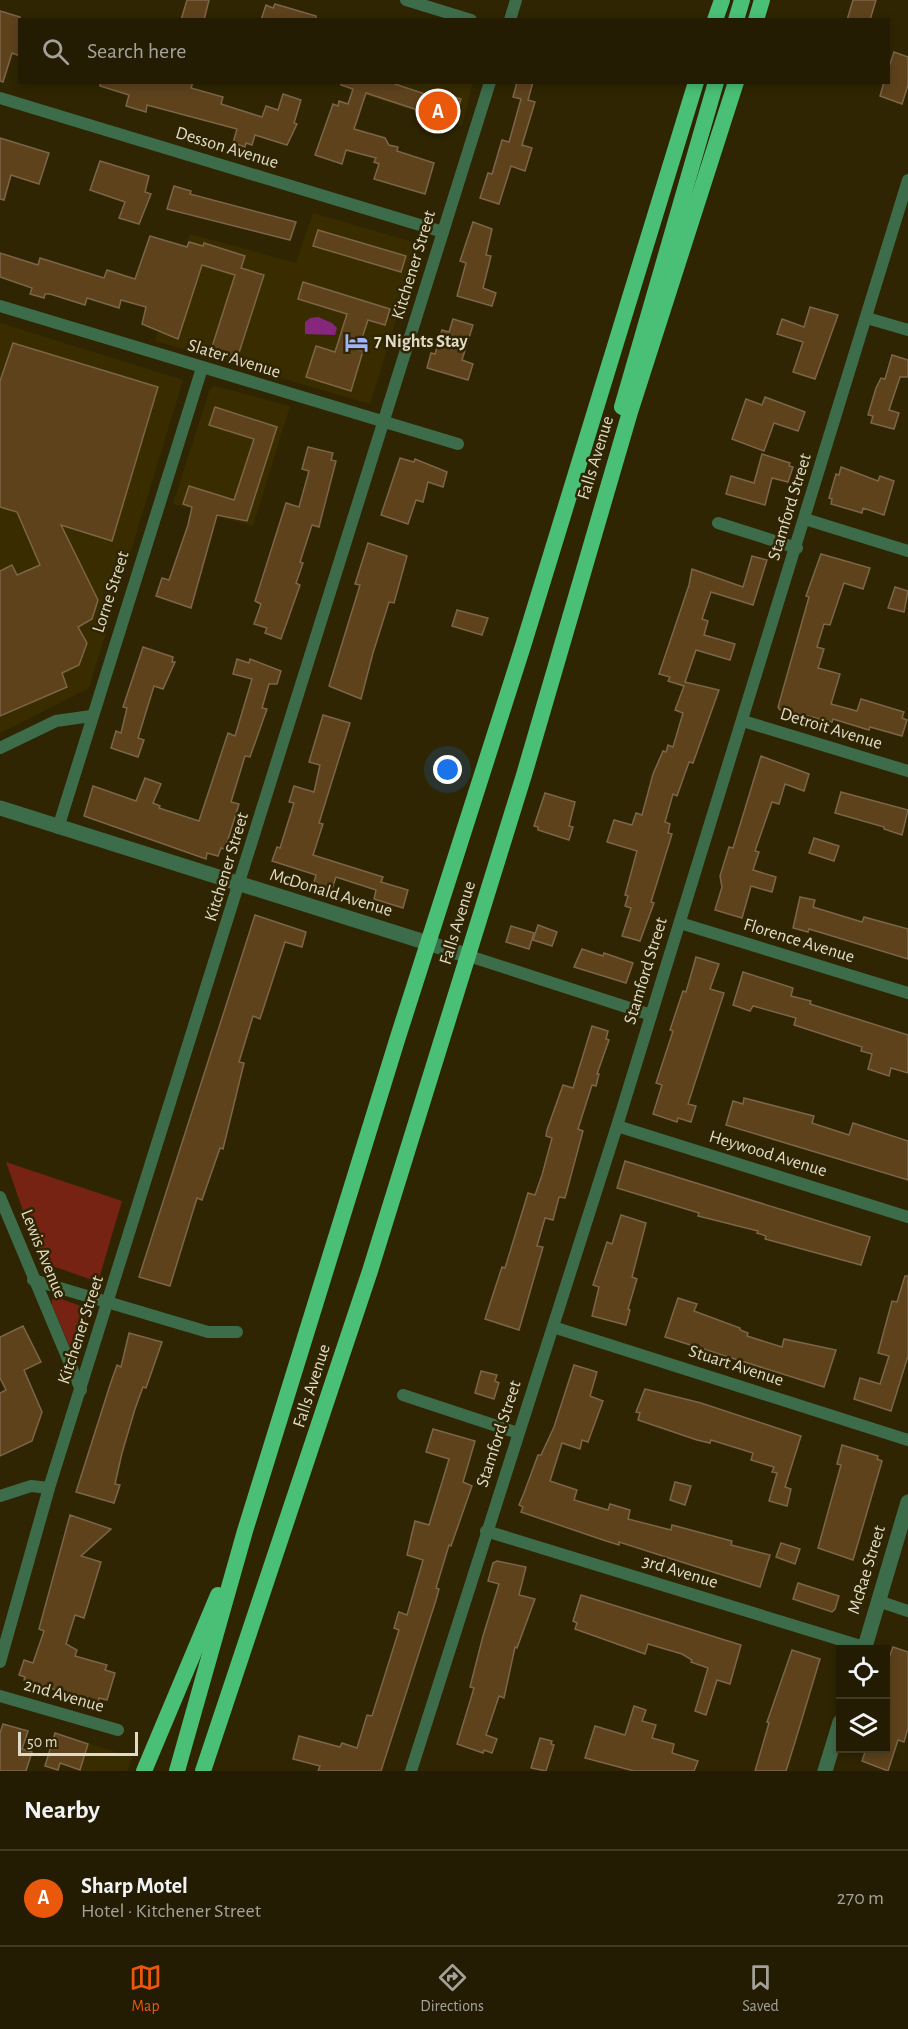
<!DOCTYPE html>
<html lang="en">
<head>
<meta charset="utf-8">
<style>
  :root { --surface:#231c02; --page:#2b250c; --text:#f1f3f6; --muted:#a3a199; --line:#403a24; --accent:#ea580c }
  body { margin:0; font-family:"Alegreya Sans",sans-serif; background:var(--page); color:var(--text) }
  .controls { position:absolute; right:18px; bottom:18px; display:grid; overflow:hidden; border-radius:0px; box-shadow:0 3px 9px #0003 }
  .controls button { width:54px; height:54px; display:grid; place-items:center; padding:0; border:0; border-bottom:2px solid var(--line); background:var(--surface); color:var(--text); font:30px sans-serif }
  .scale { position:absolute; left:18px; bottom:15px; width:120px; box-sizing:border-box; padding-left:6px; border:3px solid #e0dbc8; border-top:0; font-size:16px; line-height:21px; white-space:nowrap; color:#e0dbc8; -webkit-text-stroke:4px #2f2502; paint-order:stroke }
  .you { position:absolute; left:448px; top:770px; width:21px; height:21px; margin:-15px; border:4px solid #fff; border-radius:50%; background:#1a73e8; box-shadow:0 0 0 9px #1a73e833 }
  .badge { display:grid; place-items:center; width:39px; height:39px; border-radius:50%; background:var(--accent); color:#fff; font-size:20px; font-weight:700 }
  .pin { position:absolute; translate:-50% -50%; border:3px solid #fff; box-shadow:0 2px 6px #0006 }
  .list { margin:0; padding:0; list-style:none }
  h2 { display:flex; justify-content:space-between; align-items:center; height:78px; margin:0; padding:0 24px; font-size:26px }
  h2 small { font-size:20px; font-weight:400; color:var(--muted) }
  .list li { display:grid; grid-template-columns:39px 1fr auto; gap:18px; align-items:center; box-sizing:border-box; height:96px; padding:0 24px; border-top:2px solid var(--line) }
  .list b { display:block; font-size:22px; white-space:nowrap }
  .list p { margin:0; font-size:20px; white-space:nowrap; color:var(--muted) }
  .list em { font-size:20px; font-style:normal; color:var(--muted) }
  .icon { flex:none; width:33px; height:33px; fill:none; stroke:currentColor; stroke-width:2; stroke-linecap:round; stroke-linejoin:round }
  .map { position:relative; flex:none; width:908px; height:1771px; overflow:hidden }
  .search { position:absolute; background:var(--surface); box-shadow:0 3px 9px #0003; left:18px; right:18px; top:18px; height:66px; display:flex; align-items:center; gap:15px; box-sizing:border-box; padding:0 21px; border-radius:0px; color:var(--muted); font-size:22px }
  .sheet { height:174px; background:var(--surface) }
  nav { display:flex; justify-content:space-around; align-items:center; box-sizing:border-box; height:84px; border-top:2px solid var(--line); background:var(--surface); font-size:16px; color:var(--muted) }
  nav a { display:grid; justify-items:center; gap:3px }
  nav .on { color:var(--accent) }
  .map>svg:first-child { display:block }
  .built { fill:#392d00 }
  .green { fill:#762313 }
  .water { fill:#87267d }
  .building { fill:#5d421c; stroke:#7c6548; stroke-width:1.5 }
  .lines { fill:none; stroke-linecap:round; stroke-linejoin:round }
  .minor { stroke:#3d6c4b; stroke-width:12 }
  .tertiary { stroke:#3d6c4b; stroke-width:15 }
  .trunk { stroke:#49c076; stroke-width:16 }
  .labels { text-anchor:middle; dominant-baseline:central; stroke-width:5; stroke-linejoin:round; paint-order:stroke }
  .street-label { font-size:18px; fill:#e0dbc8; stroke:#2f2502 }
  .poi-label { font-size:18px; font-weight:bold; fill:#e0dbc8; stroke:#2f2502; text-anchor:start }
</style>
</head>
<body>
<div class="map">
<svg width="908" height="1771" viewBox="0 0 908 1771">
  <rect width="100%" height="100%" fill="#2f2502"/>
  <g class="built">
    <path d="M352,83H473L462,126L349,90Z"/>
    <path d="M313,213L420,244L370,404L155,341L190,234L296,263Z"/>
    <path d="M0,323L183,380L89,688L0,733Z"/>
    <path d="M215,386L290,406L253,526L173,504L210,389Z"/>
    <path d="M87,1743L132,1757L127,1771H79Z"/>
  </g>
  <g class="green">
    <path d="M6,1162L122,1201L98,1282L41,1262Z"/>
    <path d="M56,1297L89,1309L76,1354H73L52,1305V1300Z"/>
  </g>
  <path class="water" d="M318,317L332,323L337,328L335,335L305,334V322L310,318Z"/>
  <g class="building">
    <path d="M187,0H209L204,20H181Z"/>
    <path d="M853,0H876L870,20H847Z"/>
    <path d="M275,4L316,16V20H261L266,5L273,8Z"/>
    <path d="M0,11L20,17V56L12,53L3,82L0,81Z"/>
    <path d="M894,52L908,57V85L902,104L880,96L884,82H888V70Z"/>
    <path d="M100,82H193L191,88L223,97L221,104L262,117L266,106L278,110L283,94L301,100L294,123L297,124L287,145L255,135L252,145L246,143L245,147L233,143L237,129L147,105L146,112L126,106L129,95L100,86Z"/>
    <path d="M341,82H389L440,99L442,93L461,99L454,122L366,93L354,129L385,138L389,145L398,147L397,151L434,163L425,194L374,179L379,164L374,162L376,158L346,150L342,164L315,155L333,104L338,106L339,101L348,104L353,89L341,85Z"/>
    <path d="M517,82H533L528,100L535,102L522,145L532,148L525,171L511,166L499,204L480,198L488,173L492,174L502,140L509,142L521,99L513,97Z"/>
    <path d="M0,138L49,153L39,184L11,175L4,200L0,199Z"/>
    <path d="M100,161L149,176L145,192L151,194L139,224L119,218L125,202L90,190Z"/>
    <path d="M174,186L191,191L190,194L296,222L290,240L167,209Z"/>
    <path d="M473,222L492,229L486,255L491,256L483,288L496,293L492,306L457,296L466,263L460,261Z"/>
    <path d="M318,230L406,256L401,272L313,246Z"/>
    <path d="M150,236L187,247L189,242L203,246L204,243L245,256L241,268L264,275L237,359L211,350L235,275L202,265L178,339L142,324L146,307L121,300L119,308L87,298L85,305L50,294H45L44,298L30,294L32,288L0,277V253L38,265L40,258L104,278L107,270L135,279Z"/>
    <path d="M303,282L390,309L385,325L368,320L358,350L363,351L351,391L306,377L316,346L335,352L347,314L298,299Z"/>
    <path d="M810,307L838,315L815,379L793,372L803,342L777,334L782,319L804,327Z"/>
    <path d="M453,319L473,325L462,360L473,364L468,380L427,368L431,353L435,354L442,330L449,332Z"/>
    <path d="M13,343L158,387L112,541L61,525L98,600L92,619L78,627L87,643L79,665L62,673L67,687L0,716V571L12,565L17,575L40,565L17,512L0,507V381Z"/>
    <path d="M892,355L908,360V377H900L889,410L899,413L894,429L871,423L873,416L868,415L876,388L881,378L885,379Z"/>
    <path d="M765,397L805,412L798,431L774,423L764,451L732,439L746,399L762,405Z"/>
    <path d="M215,407L277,427L247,521L217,515L191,608L156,596L162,578L169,580L188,525L192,507L183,504L189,486L234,500L254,439L209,425Z"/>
    <path d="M308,447L333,453L331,460L336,461L319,527L312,525L300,562L303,563L296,583L300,585L281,639L265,633L267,628L254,624L261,604L255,601L286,503L299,507L309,471L302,469Z"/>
    <path d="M762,454L790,463L789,466L793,467L788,482L772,478L765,505L726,494L731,476L754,483Z"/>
    <path d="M400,458L414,462L415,459L447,472L443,487L428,482L423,502L416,500L408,524L381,515Z"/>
    <path d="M841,467L878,481L880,476L894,481L884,515L863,508L862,513L831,504L832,499L829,498L836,474L839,475Z"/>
    <path d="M368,543L407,556L394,603L389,602L373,653L361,699L329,686L360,585L355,584Z"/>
    <path d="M821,554L870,568L863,589L844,583L830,625L824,624L817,647L824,649L818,668L840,674L831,704L857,711L861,699L904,712L902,718L907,720L902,736L870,727L869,730L833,719L832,722L799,714L780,710L778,707L809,597L806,596Z"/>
    <path d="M752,556L767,560L753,605L711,592L702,619L708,621L704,635L735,644L730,660L696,650L685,682L719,690L693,763L689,762L677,796L673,794L665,822L670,824L668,833L672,834L651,902L654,903L640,941L622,936L631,908L625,906L628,896L625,895L637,851L607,842L614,820L632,825L636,813L642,815L653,774L663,751L666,752L668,745L673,747L683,713L675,710L684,686L668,681L670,677L659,674L689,585L692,569L743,587Z"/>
    <path d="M895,587L908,591L904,612L888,608Z"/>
    <path d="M457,610L488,618L482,635L452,626Z"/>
    <path d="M143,647L173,657L172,662H175L163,689L154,686L138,738L144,740L138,757L111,748L116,731L121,733L127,708L123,707Z"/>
    <path d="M237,659L249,663L250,659L281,671L277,684H269L262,708L267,709L262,723L250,757L245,756L231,802L239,804L225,849L221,848L218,856L207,853L206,859L84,816L93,786L136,801L145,778L161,784L153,803L160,806L159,808L199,821L228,733L235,736L252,679L233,674Z"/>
    <path d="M323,715L350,723L319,823L323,824L313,855L383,877L381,882L408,890L403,908L374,899L376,890L336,877L330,895L312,890L316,875L272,861L277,847L280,848L294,803L289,802L294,786L314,792L320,765L309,762Z"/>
    <path d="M761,756L809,774L804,791L785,784L779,804L772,802L755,851L759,852L753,870L776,877L772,892L751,886L742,918L715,910L722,887L720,876L729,847L733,848Z"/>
    <path d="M841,792L908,810L902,835L884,829V827L835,813Z"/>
    <path d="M545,793L575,802L569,826L573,827L569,840L538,830V827L534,826Z"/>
    <path d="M814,838L839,846L834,861L809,853Z"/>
    <path d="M800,897L815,900L813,907L862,922L864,917L908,929V959L809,929L808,932L793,928Z"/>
    <path d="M255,915L306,932L302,947L285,942L260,1019L253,1016L239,1062L244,1063L223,1149L220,1148L202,1200L197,1198L170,1286L139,1277Z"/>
    <path d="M538,925L557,932L552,946L533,940Z"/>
    <path d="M511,926L534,933L529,949L506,942Z"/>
    <path d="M582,949L603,956L604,953L633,963L626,983L574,967Z"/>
    <path d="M696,957L719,964L710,989L724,993L688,1104L696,1106L691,1122L678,1118L677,1122L653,1114L662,1085L656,1083L673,1031L670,1030L683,991L686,992Z"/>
    <path d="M743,972L793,988L791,996L811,1001L810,1004L908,1035V1073L891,1068L889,1076L868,1069L872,1054L861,1051L862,1047L794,1025L796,1018L753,1006L750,1011L733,1005Z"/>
    <path d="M592,1026L608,1031L606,1039L609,1040L597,1074H599L596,1086L592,1085L578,1129L583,1131L565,1198L559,1197L553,1220L545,1218L537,1246L543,1247L519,1330L485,1319L502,1267L505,1268L528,1193L535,1195L542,1175L552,1138L546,1136L547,1130L563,1085L573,1088Z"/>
    <path d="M744,1098L814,1116L812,1123L849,1135L853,1123L908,1141V1180L726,1125L733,1101L743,1104Z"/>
    <path d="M625,1161L870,1237L861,1265L765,1239L766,1236L757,1233L758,1231L698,1216L699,1213L617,1188Z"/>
    <path d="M621,1215L646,1223L632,1277L637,1279L628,1309L630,1310L626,1325L592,1316L599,1287L593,1285L607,1242L612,1244Z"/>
    <path d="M905,1276H908V1356L891,1411L854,1399L860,1378L880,1384L889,1356L878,1353L892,1301L897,1302Z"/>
    <path d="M678,1298L697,1304L694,1311L740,1328V1330L748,1333L747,1336L782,1347L784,1339L836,1350L824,1387L665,1337Z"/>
    <path d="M23,1326L41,1362L24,1370L42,1412L32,1441L0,1456V1393L6,1390L0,1378V1337Z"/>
    <path d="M129,1333L162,1342L146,1388L143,1387L135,1409L122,1453L115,1484L120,1485L114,1503L76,1492L110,1385L117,1365L121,1367Z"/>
    <path d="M574,1365L597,1372L590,1396L603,1401L588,1442L582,1440L580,1449L562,1443L550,1481L577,1490L574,1500L608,1510L610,1504L630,1510L628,1519L671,1530L672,1525L732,1541L731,1545L770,1555L760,1587L619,1542V1545L603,1540L521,1512L523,1507L519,1505L524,1493L538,1455H541L554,1427Z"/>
    <path d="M481,1371L497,1375L495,1381L499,1383L494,1399L475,1393Z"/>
    <path d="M645,1389L701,1403L801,1436L785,1487L791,1489L787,1506L769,1501L777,1473L772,1472L774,1467L751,1460L753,1453L711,1440L710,1443L697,1440L638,1420L640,1413L636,1412Z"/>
    <path d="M433,1429L475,1441L463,1482L472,1486L451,1546L449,1545L436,1588L439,1589L436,1600L381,1771H318L320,1766L293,1759L299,1736L340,1747L342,1743L357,1748L367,1715L372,1716L399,1630L394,1628L398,1614L399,1612L407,1615L423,1560L407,1555L412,1533L415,1521L429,1525L449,1459L426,1452Z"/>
    <path d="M842,1445L878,1456L877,1459L882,1461L853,1560L818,1548L841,1465L837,1464Z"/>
    <path d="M675,1482L691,1486L685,1505L670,1500Z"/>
    <path d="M70,1515L111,1529L81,1556L101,1562L84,1618L75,1615L66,1644L77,1650L75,1656L107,1665L105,1670L115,1673L107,1700L99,1698L98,1703L24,1680L25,1677L19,1675L24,1660L33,1663L44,1631L39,1629Z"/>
    <path d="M781,1543L800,1549L795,1564L776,1557Z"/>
    <path d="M497,1561L526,1567L519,1595L535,1599L517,1648L515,1647L504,1698L499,1696L486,1735L497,1739L492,1753L484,1750L483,1753L457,1744L474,1688L470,1687L483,1636L499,1584L488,1581L493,1563Z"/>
    <path d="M798,1583L839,1596L835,1609L832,1612L793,1599Z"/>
    <path d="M581,1595L741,1645L730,1684L717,1680L706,1715L695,1711L708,1668L691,1662L692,1660L682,1654L648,1644L645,1654L575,1629L577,1623L573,1621Z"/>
    <path d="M893,1647L908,1652V1728L904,1742L898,1740L888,1771L862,1761L866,1749H885V1669Z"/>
    <path d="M792,1650L820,1659L795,1742L786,1771H755L769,1723L767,1722Z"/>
    <path d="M634,1706L646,1710L642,1721L656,1725L652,1738L674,1744L672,1753L698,1761L694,1771H634L585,1758L595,1726L625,1735Z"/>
    <path d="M3,1724L28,1731L22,1749L32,1752L26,1771H0V1733Z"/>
    <path d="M55,1733L88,1744L80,1770L60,1763L58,1770L45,1766Z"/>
    <path d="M540,1738L552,1741L551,1744L554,1745L546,1771L531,1768Z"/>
  </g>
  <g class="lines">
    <g class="minor">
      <path d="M406,0L471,20"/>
      <path d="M510,20L516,0"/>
      <path d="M0,98L443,232"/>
      <path d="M0,306L458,444"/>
      <path d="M867,318L908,330"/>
      <path d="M805,519L908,551"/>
      <path d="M718,523L797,548"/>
      <path d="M743,721L908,771"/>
      <path d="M0,748L56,721L91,716"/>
      <path d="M58,828L202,368"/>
      <path d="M680,923L908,993"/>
      <path d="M469,956L651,1015"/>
      <path d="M617,1126L908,1217"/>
      <path d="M0,1197L81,1390"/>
      <path d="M33,1280L208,1332H237"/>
      <path d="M553,1327L908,1440"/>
      <path d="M403,1395L518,1433"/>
      <path d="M0,1496L31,1486L49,1488"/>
      <path d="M486,1531L864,1647"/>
      <path d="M878,1601L908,1611"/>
      <path d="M0,1662L49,1488L490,82"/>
      <path d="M0,1696L118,1730"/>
      <path d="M411,1771L617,1126L908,180"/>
    </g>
    <g class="tertiary">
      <path d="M0,808L469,956"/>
      <path d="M864,1650L908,1502"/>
      <path d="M825,1771L840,1722"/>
    </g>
    <g class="trunk">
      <path d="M715,20L722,0"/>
      <path d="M736,20L742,0"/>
      <path d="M756,20L762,0"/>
      <path d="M622,407L716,82"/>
      <path d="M144,1771L218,1595"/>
      <path d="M177,1771L245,1531L398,1037L523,646L696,82"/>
      <path d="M203,1771L370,1271L524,775L630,412L736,82"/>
    </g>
  </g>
  <defs>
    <symbol id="hotel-bare" viewBox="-9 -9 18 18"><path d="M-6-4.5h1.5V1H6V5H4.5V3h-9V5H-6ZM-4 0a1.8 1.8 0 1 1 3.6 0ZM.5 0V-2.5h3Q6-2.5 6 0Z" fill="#a0b3fd" stroke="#2f2502" stroke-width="2.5" paint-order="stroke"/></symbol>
  </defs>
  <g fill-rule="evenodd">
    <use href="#hotel-bare" x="340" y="326" width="33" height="33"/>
  </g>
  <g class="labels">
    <g class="street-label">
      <text transform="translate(227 148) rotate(17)">Desson Avenue</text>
      <text transform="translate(414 265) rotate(-73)">Kitchener Street</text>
      <text transform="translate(234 359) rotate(17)">Slater Avenue</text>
      <text transform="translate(596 458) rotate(-73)">Falls Avenue</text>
      <text transform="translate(790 507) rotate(-73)">Stamford Street</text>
      <text transform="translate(111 592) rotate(-72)">Lorne Street</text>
      <text transform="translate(831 729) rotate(17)">Detroit Avenue</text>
      <text transform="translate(227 867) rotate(-73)">Kitchener Street</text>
      <text transform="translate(331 893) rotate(17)">McDonald Avenue</text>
      <text transform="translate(458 923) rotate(-73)">Falls Avenue</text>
      <text transform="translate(799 941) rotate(17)">Florence Avenue</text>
      <text transform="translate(646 971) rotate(-73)">Stamford Street</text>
      <text transform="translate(768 1154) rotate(17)">Heywood Avenue</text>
      <text transform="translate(43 1254) rotate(68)">Lewis Avenue</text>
      <text transform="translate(81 1330) rotate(-72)">Kitchener Street</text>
      <text transform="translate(736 1366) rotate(18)">Stuart Avenue</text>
      <text transform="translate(312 1386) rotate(-72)">Falls Avenue</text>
      <text transform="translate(499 1434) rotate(-72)">Stamford Street</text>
      <text transform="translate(867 1570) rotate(-73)">McRae Street</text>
      <text transform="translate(680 1572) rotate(17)">3rd Avenue</text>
      <text transform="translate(64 1696) rotate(16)">2nd Avenue</text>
    </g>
    <g class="poi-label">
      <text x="374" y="342">7 Nights Stay</text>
    </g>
  </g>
</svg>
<div class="controls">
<button><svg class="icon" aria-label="locate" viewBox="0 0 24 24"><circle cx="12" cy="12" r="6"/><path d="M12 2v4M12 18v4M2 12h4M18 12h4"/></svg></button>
<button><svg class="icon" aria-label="layers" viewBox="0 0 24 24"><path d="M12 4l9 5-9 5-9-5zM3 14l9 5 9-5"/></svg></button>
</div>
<div class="scale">50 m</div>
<div class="you"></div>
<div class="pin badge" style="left:438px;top:111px">A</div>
<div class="search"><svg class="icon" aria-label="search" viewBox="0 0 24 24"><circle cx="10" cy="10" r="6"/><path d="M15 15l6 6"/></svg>Search here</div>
</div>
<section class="sheet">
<h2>Nearby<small></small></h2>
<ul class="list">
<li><span class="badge">A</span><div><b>Sharp Motel</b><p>Hotel · Kitchener Street</p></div><em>270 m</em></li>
</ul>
</section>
<nav>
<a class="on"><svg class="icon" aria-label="map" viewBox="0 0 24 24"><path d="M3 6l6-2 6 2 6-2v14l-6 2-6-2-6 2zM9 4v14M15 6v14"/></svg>Map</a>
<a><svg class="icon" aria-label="directions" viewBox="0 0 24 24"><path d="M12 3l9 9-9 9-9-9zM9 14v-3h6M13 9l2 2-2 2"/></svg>Directions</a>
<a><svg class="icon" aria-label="saved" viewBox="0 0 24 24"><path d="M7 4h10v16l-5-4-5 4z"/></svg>Saved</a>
</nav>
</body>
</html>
